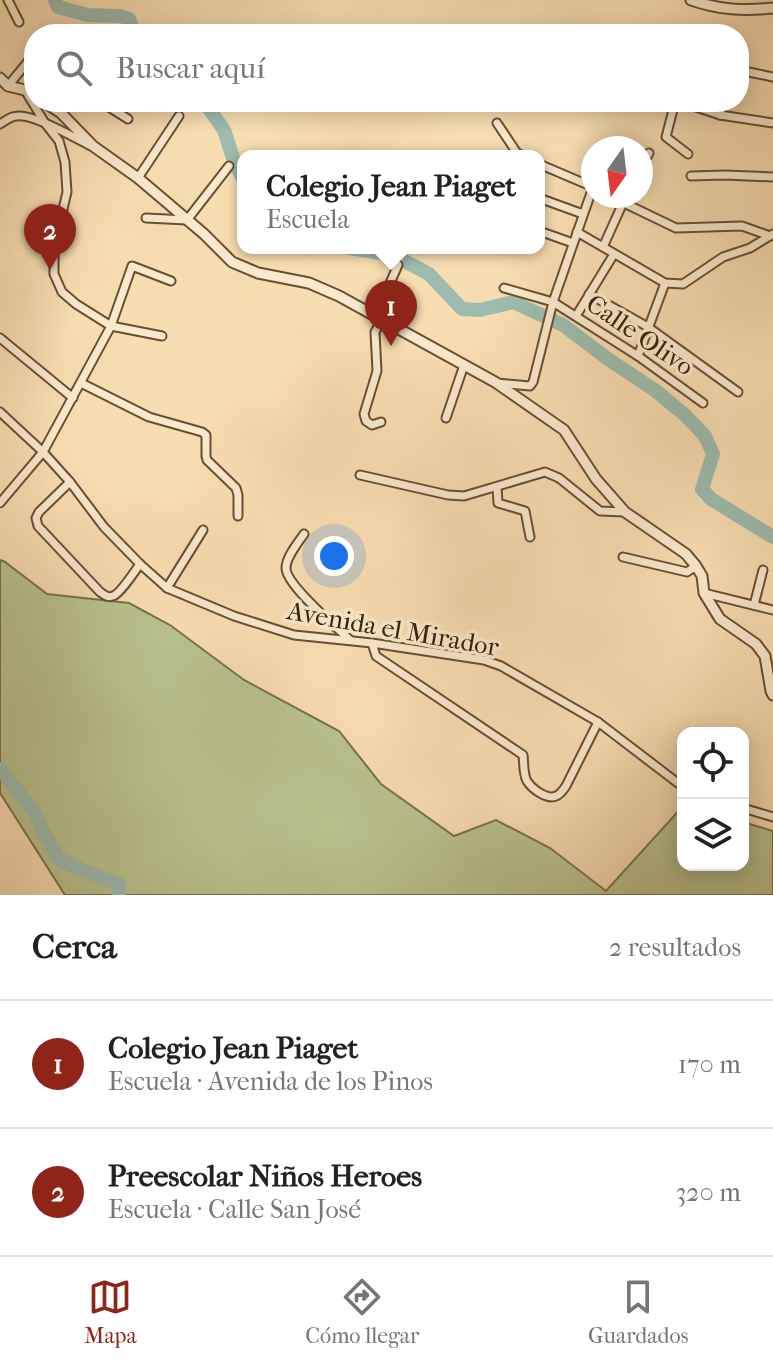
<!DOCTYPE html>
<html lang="es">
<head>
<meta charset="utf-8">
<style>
  :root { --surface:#fff; --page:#f2f2f2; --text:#222; --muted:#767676; --line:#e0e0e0; --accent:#8f2418 }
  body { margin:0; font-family:"IM FELL French Canon",serif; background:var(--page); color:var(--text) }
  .controls { position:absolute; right:24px; bottom:24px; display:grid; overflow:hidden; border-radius:16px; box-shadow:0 4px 20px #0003 }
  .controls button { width:72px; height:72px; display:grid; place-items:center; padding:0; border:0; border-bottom:2px solid var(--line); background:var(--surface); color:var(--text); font:40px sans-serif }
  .compass { position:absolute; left:581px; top:136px; width:72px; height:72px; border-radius:50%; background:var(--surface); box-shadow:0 4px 20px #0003; rotate:194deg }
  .you { position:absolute; left:334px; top:556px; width:28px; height:28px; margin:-20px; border:6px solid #fff; border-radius:50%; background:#1a73e8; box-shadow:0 0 0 12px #1a73e833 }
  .badge { display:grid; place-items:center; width:52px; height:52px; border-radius:50%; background:var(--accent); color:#fff; font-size:26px; font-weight:700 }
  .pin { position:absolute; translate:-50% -66px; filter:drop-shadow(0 2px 4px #0008) }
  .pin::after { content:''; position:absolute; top:42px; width:28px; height:24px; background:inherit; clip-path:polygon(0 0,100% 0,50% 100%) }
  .popup { position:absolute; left:237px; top:150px; width:308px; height:104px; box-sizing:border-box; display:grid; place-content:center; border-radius:16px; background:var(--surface); filter:drop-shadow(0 2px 6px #0005); font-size:26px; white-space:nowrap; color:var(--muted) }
  .popup b { font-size:30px; color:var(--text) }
  .popup::after { content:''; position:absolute; left:50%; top:100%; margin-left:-16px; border:16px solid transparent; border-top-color:var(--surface) }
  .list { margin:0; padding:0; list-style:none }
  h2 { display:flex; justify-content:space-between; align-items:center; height:104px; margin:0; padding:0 32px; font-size:34px }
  h2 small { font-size:26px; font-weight:400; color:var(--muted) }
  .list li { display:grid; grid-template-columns:52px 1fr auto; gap:24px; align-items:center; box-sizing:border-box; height:128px; padding:0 32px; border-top:2px solid var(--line) }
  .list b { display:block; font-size:30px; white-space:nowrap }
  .list p { margin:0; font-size:26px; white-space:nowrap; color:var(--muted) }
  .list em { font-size:26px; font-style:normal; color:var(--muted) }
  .icon { flex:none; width:44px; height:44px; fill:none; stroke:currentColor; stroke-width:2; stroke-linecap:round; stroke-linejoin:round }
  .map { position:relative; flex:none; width:773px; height:895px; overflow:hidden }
  .search { position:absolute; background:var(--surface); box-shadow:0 4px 20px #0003; left:24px; right:24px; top:24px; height:88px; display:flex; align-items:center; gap:20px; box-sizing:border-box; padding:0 28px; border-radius:32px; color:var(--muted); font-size:30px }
  .sheet { height:360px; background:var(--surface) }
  nav { display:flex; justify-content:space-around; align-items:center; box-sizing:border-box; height:112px; border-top:2px solid var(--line); background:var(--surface); font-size:22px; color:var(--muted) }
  nav a { display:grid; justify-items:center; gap:4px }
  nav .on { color:var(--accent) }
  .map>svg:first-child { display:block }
  .green { fill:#b9c28e; stroke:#78714c; stroke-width:2 }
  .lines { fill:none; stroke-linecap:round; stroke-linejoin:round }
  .river { stroke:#9dbbae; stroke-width:14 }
  .minor-casing { stroke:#674f33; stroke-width:11 }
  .tertiary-casing { stroke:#674f33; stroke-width:13 }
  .minor { stroke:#fae9cc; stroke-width:7 }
  .tertiary { stroke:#fae9cc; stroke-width:9 }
  .labels { text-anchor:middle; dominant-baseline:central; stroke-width:7; stroke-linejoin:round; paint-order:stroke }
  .street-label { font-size:26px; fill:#372009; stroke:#fae9cc }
</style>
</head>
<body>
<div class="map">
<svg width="773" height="895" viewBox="0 0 773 895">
  <rect width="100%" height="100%" fill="#f8ddb0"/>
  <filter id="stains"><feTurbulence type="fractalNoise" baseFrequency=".0025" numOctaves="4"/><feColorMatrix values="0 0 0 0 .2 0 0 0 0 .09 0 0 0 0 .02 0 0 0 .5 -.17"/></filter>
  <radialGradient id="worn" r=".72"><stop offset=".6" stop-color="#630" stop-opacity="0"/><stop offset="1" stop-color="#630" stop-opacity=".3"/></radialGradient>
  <path class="green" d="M0,560L5,562L47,594L129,603L170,625L244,680L339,731L381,784L454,836L496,820L550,848L606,891L683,806V865H743V822L773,831V895H65L0,793Z"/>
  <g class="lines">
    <g class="river">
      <path d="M55,0L58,7L88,15L121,16L129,19L135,34"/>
      <path d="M204,102L224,130L233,158L243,179"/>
      <path d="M350,248L393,255L429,274L462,309L480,310L513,302L563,325L608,359L656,391L685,415L705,436L713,454L702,489L711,499L773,537"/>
      <path d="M0,769L33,810L43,831L59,859L77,868L119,884V895"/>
    </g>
    <defs>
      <g id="minor">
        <path d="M8,0L19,22"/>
        <path d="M113,34L114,31L117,34"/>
        <path d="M739,70L773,77"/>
        <path d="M8,86L34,54"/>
        <path d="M26,92L45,123L59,141L65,162L67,192L54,247V274L62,292L76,304L111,326L162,336"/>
        <path d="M101,102L128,119"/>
        <path d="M675,102L666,137L688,154"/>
        <path d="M681,102L720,115L773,123"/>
        <path d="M61,113L70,102"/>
        <path d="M720,115L723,102"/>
        <path d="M497,123L517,153L523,156"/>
        <path d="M0,124C5,121 11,116 17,116C34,114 73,137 89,145"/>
        <path d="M539,164L593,187"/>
        <path d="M641,168L649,153"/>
        <path d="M691,176L725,175L773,177"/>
        <path d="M138,178L179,116"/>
        <path d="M539,198L583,214"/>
        <path d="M624,203L676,228L742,226L770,236"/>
        <path d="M146,218L187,220L229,166"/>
        <path d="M539,231L573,243"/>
        <path d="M577,232L665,283L683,284L723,257L750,248L773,234"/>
        <path d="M603,247L626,196"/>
        <path d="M504,288L553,302L638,356L703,403"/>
        <path d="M589,294L648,327L738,392"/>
        <path d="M576,316L614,254"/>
        <path d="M375,317L398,265"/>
        <path d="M0,338L73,398"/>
        <path d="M638,356L665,283"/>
        <path d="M81,383L149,417L202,432L206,435V456L207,460L236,488L238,495V516"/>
        <path d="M497,383L530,386L533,382L553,302L593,187"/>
        <path d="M0,412L43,452L70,482L104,527L140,564L167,588L234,616L294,635L372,643L484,660L501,666L598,722L683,787"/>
        <path d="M446,418L464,365"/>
        <path d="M381,422L372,425L366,421L364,414L377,371L375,332L382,320"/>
        <path d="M360,475L448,495L464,496L545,472L559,478L600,511L625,512"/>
        <path d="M70,482L39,512L36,518L38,526L100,592C105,595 107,598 113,596C120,594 135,571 140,564"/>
        <path d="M497,487L498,503L525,511L530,537"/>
        <path d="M0,503L43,452L111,326L132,266L171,281"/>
        <path d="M304,534C298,543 286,557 286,568C286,585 336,627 350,640"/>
        <path d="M623,557L687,572L696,566"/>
        <path d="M167,588L203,530"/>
        <path d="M704,593L773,610"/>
        <path d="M754,605L763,570"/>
        <path d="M372,643L376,656L523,755C524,763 523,774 527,781C532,789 547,800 556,796C559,795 564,789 566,786L598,722"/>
        <path d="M743,808L773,817"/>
      </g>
      <g id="tertiary">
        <path d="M691,0C719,10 744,11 773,8"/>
        <path d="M0,78L8,86L25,90L34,96"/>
        <path d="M44,102L61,113L93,146L138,178L204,234L232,262L258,273L309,283L339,296L495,382L564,430L596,479L625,512L686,554L696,566L702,576L704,593L720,619L756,644L765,656L771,691L773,695"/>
      </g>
    </defs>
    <use href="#minor" class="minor-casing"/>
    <use href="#tertiary" class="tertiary-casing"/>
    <use href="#minor" class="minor"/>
    <use href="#tertiary" class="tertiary"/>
  </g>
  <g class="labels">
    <g class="street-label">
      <text transform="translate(640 335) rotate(34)">Calle Olivo</text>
      <text transform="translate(393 629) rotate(10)">Avenida el Mirador</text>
    </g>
  </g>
  <rect width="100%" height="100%" filter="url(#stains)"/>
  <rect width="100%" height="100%" fill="url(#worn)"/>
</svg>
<div class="controls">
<button><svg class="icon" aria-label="locate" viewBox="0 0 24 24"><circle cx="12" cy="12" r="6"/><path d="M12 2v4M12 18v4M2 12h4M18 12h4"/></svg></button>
<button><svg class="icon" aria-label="layers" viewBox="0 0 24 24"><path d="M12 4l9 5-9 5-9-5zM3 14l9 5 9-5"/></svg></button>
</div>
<svg class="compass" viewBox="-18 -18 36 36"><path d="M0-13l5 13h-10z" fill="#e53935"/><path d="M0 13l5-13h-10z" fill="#767676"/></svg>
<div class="you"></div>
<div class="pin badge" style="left:391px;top:346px">1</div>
<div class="popup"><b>Colegio Jean Piaget</b>Escuela</div>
<div class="pin badge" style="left:50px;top:270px">2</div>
<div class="search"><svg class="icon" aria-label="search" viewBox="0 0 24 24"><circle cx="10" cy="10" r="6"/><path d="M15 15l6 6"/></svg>Buscar aquí</div>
</div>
<section class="sheet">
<h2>Cerca<small>2 resultados</small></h2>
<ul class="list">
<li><span class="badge">1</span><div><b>Colegio Jean Piaget</b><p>Escuela · Avenida de los Pinos</p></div><em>170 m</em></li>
<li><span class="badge">2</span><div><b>Preescolar Niños Heroes</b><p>Escuela · Calle San José</p></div><em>320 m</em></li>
</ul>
</section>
<nav>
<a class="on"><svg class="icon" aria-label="map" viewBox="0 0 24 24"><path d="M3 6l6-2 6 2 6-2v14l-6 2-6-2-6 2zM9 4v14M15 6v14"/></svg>Mapa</a>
<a><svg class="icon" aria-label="directions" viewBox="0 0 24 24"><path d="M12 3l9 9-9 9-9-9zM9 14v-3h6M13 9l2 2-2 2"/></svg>Cómo llegar</a>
<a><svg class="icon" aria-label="saved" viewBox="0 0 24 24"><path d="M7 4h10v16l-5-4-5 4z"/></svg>Guardados</a>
</nav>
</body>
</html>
